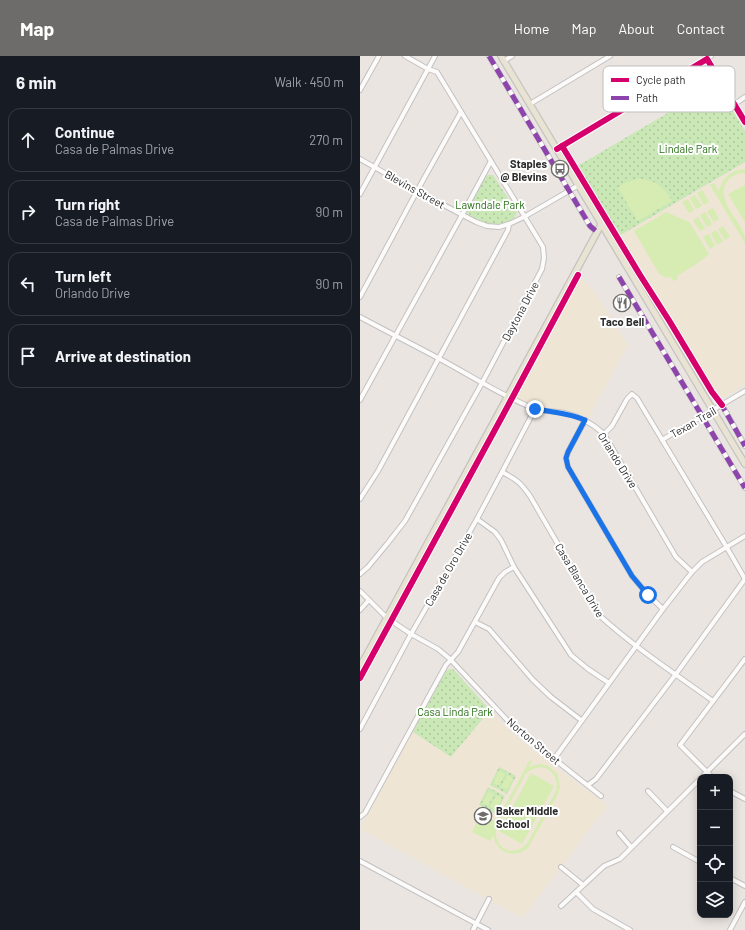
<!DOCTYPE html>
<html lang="en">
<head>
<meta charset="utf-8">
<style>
  :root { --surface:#171b24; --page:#20242c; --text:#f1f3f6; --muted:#9ea1a6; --line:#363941; --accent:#6e6c6a }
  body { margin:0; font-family:Barlow,sans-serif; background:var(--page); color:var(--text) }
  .controls { position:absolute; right:12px; bottom:12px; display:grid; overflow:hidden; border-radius:8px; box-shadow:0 2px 10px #0003 }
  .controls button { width:36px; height:36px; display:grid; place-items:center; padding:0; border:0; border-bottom:1px solid var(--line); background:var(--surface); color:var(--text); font:20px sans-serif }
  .stop { position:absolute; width:12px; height:12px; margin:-9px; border:3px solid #1a73e8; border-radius:50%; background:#fff }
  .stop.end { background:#1a73e8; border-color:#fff; box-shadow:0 1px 4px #0008 }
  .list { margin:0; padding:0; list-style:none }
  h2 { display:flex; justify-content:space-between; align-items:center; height:52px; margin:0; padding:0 16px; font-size:17px }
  h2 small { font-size:13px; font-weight:400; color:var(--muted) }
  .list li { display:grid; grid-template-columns:26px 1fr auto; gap:12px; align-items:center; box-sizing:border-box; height:64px; margin:0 8px 8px; padding:0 8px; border:1px solid var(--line); border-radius:12px }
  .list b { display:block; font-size:15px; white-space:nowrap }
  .list p { margin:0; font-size:13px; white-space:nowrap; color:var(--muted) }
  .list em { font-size:13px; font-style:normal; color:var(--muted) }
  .icon { flex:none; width:22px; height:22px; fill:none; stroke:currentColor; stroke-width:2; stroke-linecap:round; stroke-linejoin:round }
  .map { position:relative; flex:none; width:385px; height:874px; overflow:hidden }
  header { display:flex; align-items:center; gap:24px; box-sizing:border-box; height:56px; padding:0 20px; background:var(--accent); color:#fff }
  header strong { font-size:19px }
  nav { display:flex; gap:22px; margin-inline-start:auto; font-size:14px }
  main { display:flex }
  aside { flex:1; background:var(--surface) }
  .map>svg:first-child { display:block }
  .education { fill:#eee5d4 }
  .park { fill:url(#park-dots) }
  .pitch { fill:#d6ecb3; fill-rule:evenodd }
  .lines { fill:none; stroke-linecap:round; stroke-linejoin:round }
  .minor-casing { stroke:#c3c1c2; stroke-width:6 }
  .major-casing { stroke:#c5c3c1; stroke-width:8 }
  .minor { stroke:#fcfbfa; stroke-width:4 }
  .major { stroke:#e8e3d2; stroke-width:5.5 }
  .quiet { stroke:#8e44ad; stroke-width:5; stroke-dasharray:10 5; stroke-linecap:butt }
  .cycleway-casing { stroke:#fff; stroke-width:8 }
  .cycleway { stroke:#d6006c; stroke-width:6 }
  .route { stroke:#1a73e8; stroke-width:5 }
  .labels { text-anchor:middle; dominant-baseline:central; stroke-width:4; stroke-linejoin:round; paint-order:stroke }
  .park-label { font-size:11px; fill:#266e14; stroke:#fff }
  .poi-label { font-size:11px; font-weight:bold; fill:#2b2b2b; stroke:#fff; text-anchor:end }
  .street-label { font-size:11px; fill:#2b2b2b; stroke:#fff }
  .key { fill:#fff; stroke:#bfbfbf; stroke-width:1 }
  .key-label { font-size:11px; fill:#2b2b2b }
</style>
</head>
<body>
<header>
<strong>Map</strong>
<nav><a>Home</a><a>Map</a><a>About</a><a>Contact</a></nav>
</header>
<main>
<aside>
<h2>6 min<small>Walk · 450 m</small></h2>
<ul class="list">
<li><svg class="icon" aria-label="ahead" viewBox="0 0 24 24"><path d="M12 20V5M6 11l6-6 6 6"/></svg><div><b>Continue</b><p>Casa de Palmas Drive</p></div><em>270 m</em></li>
<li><svg class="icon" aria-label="right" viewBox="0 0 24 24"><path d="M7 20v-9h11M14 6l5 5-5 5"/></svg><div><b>Turn right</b><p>Casa de Palmas Drive</p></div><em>90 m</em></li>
<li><svg class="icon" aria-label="left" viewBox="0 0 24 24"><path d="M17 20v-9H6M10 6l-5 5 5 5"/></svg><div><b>Turn left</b><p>Orlando Drive</p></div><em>90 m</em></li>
<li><svg class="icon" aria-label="arrive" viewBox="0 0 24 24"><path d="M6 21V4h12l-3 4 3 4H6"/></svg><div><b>Arrive at destination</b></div></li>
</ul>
</aside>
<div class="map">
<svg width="385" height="874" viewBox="0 0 385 874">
  <defs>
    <pattern id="park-dots" width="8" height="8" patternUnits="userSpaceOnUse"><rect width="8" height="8" fill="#cae7b6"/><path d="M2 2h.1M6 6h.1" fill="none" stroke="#aec69d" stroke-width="1.8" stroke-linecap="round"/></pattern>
  </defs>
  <rect width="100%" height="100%" fill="#eae5e0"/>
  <g class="education">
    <path d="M385,106V329L359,345H354L259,180Z"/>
    <path d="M215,222H218L227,227L238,240L268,289L228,363L211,356L178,351L167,347L153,341L152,338Z"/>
    <path d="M130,654L150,675L172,693L235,740L248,749L163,862L0,773L53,676L91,701Z"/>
  </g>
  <g class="park">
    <path d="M357,28L385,75V106L259,180L216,111Z"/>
    <path d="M128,119H133L157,156C154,168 136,170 126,167C120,165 114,161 108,158L106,153L124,121Z"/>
    <path d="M90,613H93L130,654L91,701L53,676L86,615Z"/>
    <path d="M139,711L156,720L147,738L130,729Z"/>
    <path d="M128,731L145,740L136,758L119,749Z"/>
  </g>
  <g class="pitch">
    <path d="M378,114L385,113V117C378,117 373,119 368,124C354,142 378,162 384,178C385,180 385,184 385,187L350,129L354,127L359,135C362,124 368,117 378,114Z"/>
    <path d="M278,123C294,123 305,131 312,145L280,164H277L258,132L267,126Z"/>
    <path d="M385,129V166L368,138Z"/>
    <path d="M342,134L349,146L344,149L337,137Z"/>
    <path d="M335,139L342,150L336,153L330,142Z"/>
    <path d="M328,143L334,154L329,157L322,146Z"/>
    <path d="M353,152L359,163L354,166L347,155Z"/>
    <path d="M306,156L329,166L349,198L335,209L317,220L318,223L313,225L311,221L307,222L304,221L302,219H300L274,175Z"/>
    <path d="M345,156L352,168L347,171L340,159Z"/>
    <path d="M338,161L345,172L340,175L333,164Z"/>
    <path d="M363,170L370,181L365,184L358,173Z"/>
    <path d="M356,174L363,185L357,189L351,177Z"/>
    <path d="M349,178L355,190L350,193L343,181Z"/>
    <path d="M170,704L172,705L169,711L179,708L185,709L190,711L198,719L200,731L198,738L168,792C154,803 136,797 133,779L130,785L112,776L122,758L136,766ZM181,711C193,713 199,723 196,735L168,786C155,804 131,792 137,771L165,719C169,714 174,712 181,711Z"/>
    <path d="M139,715L145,718L139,730L133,727Z"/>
    <path d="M171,717L194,730L162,788L139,775Z"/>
    <path d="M147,719L153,722L147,734L141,731Z"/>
    <path d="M129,735L134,738L128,750L122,747Z"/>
    <path d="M136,739L142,742L136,754L130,751Z"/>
  </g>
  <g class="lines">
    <defs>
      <g id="minor">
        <path d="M129,0L230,170L237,176"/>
        <path d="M345,0L385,66"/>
        <path d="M144,5L152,0"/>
        <path d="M0,34L19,0"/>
        <path d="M170,48L250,0"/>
        <path d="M375,48L385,41"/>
        <path d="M197,93L351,0"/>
        <path d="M0,103L57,135L116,166L127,170L139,171L149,168L164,161L219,129"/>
        <path d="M0,138L75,0"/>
        <path d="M259,221L385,432"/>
        <path d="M0,241L57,135L101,56"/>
        <path d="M0,261C26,275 52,288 78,302C110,319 140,339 173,352C183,356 194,355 204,357C219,360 232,367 244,378L316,501L332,516"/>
        <path d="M0,344L102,159L131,105"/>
        <path d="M362,349L385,390"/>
        <path d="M225,364L208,396L206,402L208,411L272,520L288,539L303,553"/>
        <path d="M302,384L385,335"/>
        <path d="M142,416C156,423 161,427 170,440L239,559C274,591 314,617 353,645"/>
        <path d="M0,443L18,415L148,174L149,168"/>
        <path d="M117,463L135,476L141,484L154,511L211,599L228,613L249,627"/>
        <path d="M0,518L8,511L27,488L45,465L122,327L182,213L184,202L183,191L77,16L68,13L45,0"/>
        <path d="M0,535L27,562L51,578L78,593L90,603L149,666L174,687L241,740"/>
        <path d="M0,554L9,544"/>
        <path d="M115,566L129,573L173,624L191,641L221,664"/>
        <path d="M0,673L51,578L117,463L142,416L175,353"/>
        <path d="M194,703L303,553L332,516L342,506L385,480"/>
        <path d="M342,721L385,678"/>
        <path d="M352,721L320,689L385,603"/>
        <path d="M228,729L236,723L316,618L385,523L366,490L277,342L272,338L267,343L252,370L244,378"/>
        <path d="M288,735L307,755"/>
        <path d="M370,735L385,743"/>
        <path d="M0,761L5,757L86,609L98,596L139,522L145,516L154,511"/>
        <path d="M259,777L271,791"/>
        <path d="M313,791L340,806"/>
        <path d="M0,805L128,874"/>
        <path d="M201,811L223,829"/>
        <path d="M370,822L385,830"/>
        <path d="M216,836L233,853L270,874"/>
        <path d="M201,850L244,810L260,803L340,723"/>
        <path d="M113,874L129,843"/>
        <path d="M370,874L385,846"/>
      </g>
      <g id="major">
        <path d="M141,0L385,408"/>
        <path d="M0,611L148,340L242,167"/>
      </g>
    </defs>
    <use href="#minor" class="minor-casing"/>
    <use href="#major" class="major-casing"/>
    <use href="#minor" class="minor"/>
    <use href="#major" class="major"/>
    <g class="quiet">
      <path d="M129,0L230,170L237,176"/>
      <path d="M259,221L385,432"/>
      <path d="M360,346L385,390"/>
    </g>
    <defs>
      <g id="cycleway">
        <path d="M202,90L280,219L310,266L352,336L362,349"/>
        <path d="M197,93L347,3L385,66"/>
        <path d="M0,622L143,359L218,219"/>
      </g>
    </defs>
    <use href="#cycleway" class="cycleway-casing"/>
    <use href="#cycleway" class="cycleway"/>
  </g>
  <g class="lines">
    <path class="route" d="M175,353C192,356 209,357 225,364L208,396L206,402L208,411L272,520L288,539"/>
  </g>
  <defs>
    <symbol id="bus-ring" viewBox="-11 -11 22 22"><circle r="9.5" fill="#fff" stroke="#6e6c6a" stroke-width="1.5"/><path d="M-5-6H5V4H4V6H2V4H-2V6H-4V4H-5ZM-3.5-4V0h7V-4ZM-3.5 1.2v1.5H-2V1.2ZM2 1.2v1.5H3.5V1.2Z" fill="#6e6c6a"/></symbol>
    <symbol id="restaurant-ring" viewBox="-11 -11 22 22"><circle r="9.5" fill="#fff" stroke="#6e6c6a" stroke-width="1.5"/><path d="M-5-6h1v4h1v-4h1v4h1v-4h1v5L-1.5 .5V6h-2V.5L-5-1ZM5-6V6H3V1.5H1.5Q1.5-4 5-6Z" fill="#6e6c6a"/></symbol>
    <symbol id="school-ring" viewBox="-11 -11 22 22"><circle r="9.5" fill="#fff" stroke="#6e6c6a" stroke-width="1.5"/><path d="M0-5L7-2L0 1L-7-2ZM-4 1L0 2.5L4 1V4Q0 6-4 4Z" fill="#6e6c6a"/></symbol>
  </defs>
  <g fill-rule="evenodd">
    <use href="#bus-ring" x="190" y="103" width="20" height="20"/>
    <use href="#restaurant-ring" x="252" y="237" width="20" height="20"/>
    <use href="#school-ring" x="113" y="750" width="20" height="20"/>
  </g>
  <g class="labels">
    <g class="park-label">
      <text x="328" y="92">Lindale Park</text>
      <text x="130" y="148">Lawndale Park</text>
      <text x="95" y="655">Casa Linda Park</text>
    </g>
    <g class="poi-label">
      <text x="187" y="107">Staples<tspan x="187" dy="13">@ Blevins</tspan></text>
      <text x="262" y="265" text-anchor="middle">Taco Bell</text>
      <text x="136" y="754" text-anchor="start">Baker Middle<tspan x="136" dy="13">School</tspan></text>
    </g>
    <g class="street-label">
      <text transform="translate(55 133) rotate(29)">Blevins Street</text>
      <text transform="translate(160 255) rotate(-62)">Daytona Drive</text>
      <text transform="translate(333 366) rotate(-30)">Texan Trail</text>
      <text transform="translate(258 404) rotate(58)">Orlando Drive</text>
      <text transform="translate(88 513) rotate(-60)">Casa de Oro Drive</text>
      <text transform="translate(220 524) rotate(59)">Casa Blanca Drive</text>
      <text transform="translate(174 685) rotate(40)">Norton Street</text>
    </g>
  </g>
  <rect x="243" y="10" width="132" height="46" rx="6" class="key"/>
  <rect x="251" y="22" width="18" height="4" fill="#d6006c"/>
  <rect x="251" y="40" width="18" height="4" fill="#8e44ad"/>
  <g class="key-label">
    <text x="276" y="28">Cycle path</text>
    <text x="276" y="46">Path</text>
  </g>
</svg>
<div class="controls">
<button>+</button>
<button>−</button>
<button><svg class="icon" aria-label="locate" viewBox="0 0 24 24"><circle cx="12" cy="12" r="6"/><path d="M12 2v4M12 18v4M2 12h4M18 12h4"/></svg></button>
<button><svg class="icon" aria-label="layers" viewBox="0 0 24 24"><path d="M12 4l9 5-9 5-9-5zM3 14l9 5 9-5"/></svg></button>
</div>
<div class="stop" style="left:288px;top:539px"></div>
<div class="stop end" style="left:175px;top:353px"></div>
</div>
</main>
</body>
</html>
